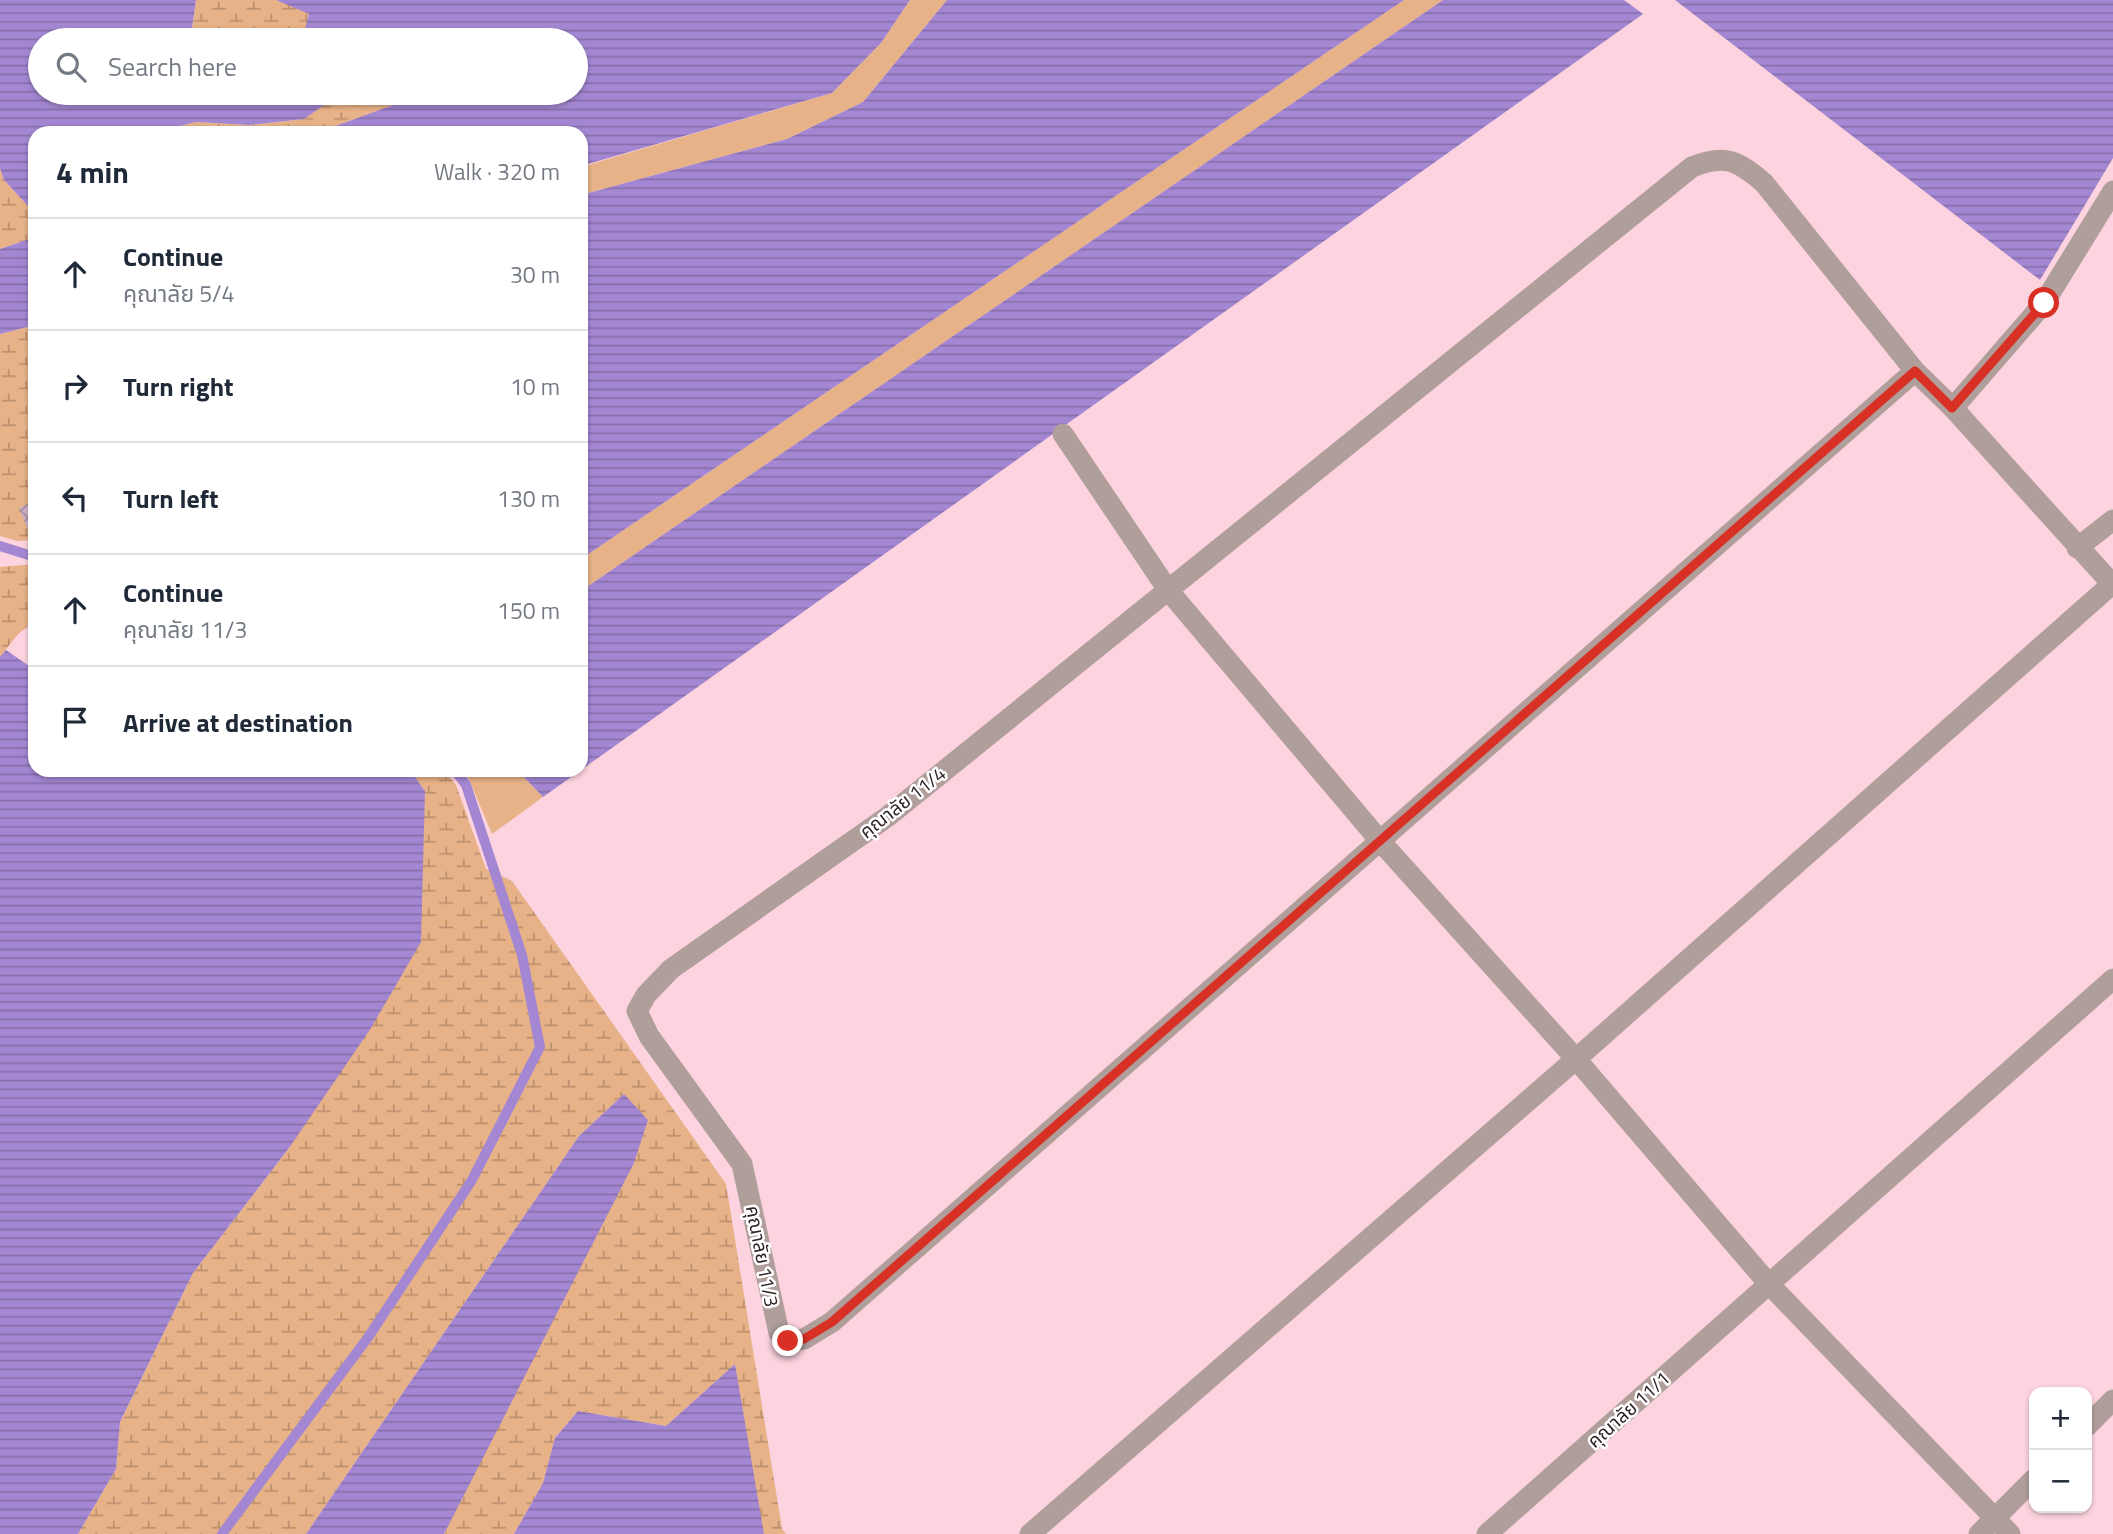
<!DOCTYPE html>
<html lang="en">
<head>
<meta charset="utf-8">
<style>
  :root { --surface:#fff; --page:#f6f6f7; --text:#1f2937; --muted:#747a83; --line:#e0e1e3 }
  body { margin:0; font-family:"Titillium Web","Noto Sans Thai",sans-serif; background:var(--page); color:var(--text) }
  .controls { position:absolute; right:21px; bottom:21px; display:grid; overflow:hidden; border-radius:14px; box-shadow:0 2px 5px #0004 }
  .controls button { width:63px; height:63px; display:grid; place-items:center; padding:0; border:0; border-bottom:2px solid var(--line); background:var(--surface); color:var(--text); font:35px sans-serif }
  .stop { position:absolute; width:21px; height:21px; margin:-16px; border:5px solid #d93025; border-radius:50%; background:#fff }
  .stop.end { background:#d93025; border-color:#fff; box-shadow:0 2px 7px #0008 }
  .list { margin:0; padding:0; list-style:none }
  h2 { display:flex; justify-content:space-between; align-items:center; height:91px; margin:0; padding:0 28px; font-size:30px }
  h2 small { font-size:23px; font-weight:400; color:var(--muted) }
  .list li { display:grid; grid-template-columns:46px 1fr auto; gap:21px; align-items:center; box-sizing:border-box; height:112px; padding:0 28px; border-top:2px solid var(--line) }
  .list b { display:block; font-size:26px; white-space:nowrap }
  .list p { margin:0; font-size:23px; white-space:nowrap; color:var(--muted) }
  .list em { font-size:23px; font-style:normal; color:var(--muted) }
  .icon { flex:none; width:38px; height:38px; fill:none; stroke:currentColor; stroke-width:2; stroke-linecap:round; stroke-linejoin:round }
  .map { position:relative; flex:none; width:2113px; height:1534px; overflow:hidden }
  .search { position:absolute; background:var(--surface); box-shadow:0 2px 5px #0004; left:28px; top:28px; width:560px; height:77px; display:flex; align-items:center; gap:18px; box-sizing:border-box; padding:0 24px; border-radius:38px; color:var(--muted); font-size:26px }
  .panel { position:absolute; background:var(--surface); box-shadow:0 2px 5px #0004; left:28px; top:126px; width:560px; height:651px; border-radius:21px }
  .map>svg:first-child { display:block }
  .green { fill:#e7b287 }
  .wetland { fill:url(#wetland-marsh) }
  .water { fill:url(#water-rules) }
  .lines { fill:none; stroke-linecap:round; stroke-linejoin:round }
  .stream { stroke:#a487d2; stroke-width:10 }
  .building { fill:url(#building-cross-hatch) }
  .street { stroke:#b09e9b; stroke-width:21 }
  .route { stroke:#d93025; stroke-width:9 }
  .labels { text-anchor:middle; dominant-baseline:central; stroke-width:5; stroke-linejoin:round; paint-order:stroke }
  .street-label { font-size:19px; fill:#312226; stroke:#fff }
</style>
</head>
<body>
<div class="map">
<svg width="2113" height="1534" viewBox="0 0 2113 1534">
  <defs>
    <pattern id="wetland-marsh" width="20" height="14" patternUnits="userSpaceOnUse" patternTransform="scale(1.75)"><rect width="20" height="14" fill="#e7b287"/><path d="M1 5h8M5 5V1M11 12h8M15 12V8" fill="none" stroke="#bc906e"/></pattern>
    <pattern id="water-rules" width="6" height="5" patternUnits="userSpaceOnUse" patternTransform="scale(1.75)"><rect width="6" height="5" fill="#a487d2"/><path d="M0 2.5h6" fill="none" stroke="#866eaa"/></pattern>
    <pattern id="building-cross-hatch" width="8" height="8" patternUnits="userSpaceOnUse" patternTransform="scale(1.75)"><rect width="8" height="8" fill="#d0b2cb"/><path d="M0 0l8 8M0 8l8-8" fill="none" stroke="#a990a5"/></pattern>
  </defs>
  <rect width="100%" height="100%" fill="#fcd3de"/>
  <g class="green">
    <path d="M910,0H947L863,102L787,139L581,195V167L832,93L881,43Z"/>
    <path d="M1404,0H1443L581,591V559Z"/>
    <path d="M326,93H398L396,104L369,114L330,101Z"/>
    <path d="M465,770H517L543,797L492,834Z"/>
  </g>
  <g class="wetland">
    <path d="M196,0H276L309,13L305,38L194,40L191,37Z"/>
    <path d="M330,101L369,114L316,133H150L196,122L249,125L304,119Z"/>
    <path d="M0,168L4,180L29,207L35,205V237L0,249Z"/>
    <path d="M35,325V540L18,541L0,536V334Z"/>
    <path d="M35,564V621L18,634L0,657V567Z"/>
    <path d="M410,770H444L456,785L486,869L512,881L726,1184L782,1529L786,1534H764L762,1531L735,1364L666,1426L578,1411L555,1438L543,1483L514,1534H444L624,1094L579,1136L306,1534H78L116,1469L120,1422L193,1273L289,1148L425,791Z"/>
  </g>
  <g class="water">
    <path d="M0,0H196L191,36L194,40H40V93H326L330,101L304,119L249,125L196,122L150,133H35V205L29,207L4,180L0,168Z"/>
    <path d="M276,0H910L881,43L832,93L581,166V133H316L396,104L398,93H576V40H302L309,14Z"/>
    <path d="M947,0H1404L581,559V195L787,139L863,102Z"/>
    <path d="M1443,0H1624L1643,14L581,770V591Z"/>
    <path d="M1675,0H2113V158L2040,280Z"/>
    <path d="M35,237V325L0,334V249Z"/>
    <path d="M6,650L35,670V770H410L425,791L421,942L371,1028L289,1148L193,1273L120,1422L116,1469L78,1534H0V657Z"/>
    <path d="M517,770H581L543,797Z"/>
    <path d="M624,1094L648,1120L634,1163L444,1534H306L579,1136Z"/>
    <path d="M735,1364L764,1534H514L543,1483L555,1438L578,1411L666,1426Z"/>
  </g>
  <g class="lines">
    <g class="stream">
      <path d="M0,546L35,557"/>
      <path d="M222,1534L369,1336L472,1180L540,1047L522,955L466,785L455,770"/>
    </g>
  </g>
  <path class="building" d="M35,501V529L29,532L19,508Z"/>
  <g class="lines">
    <g class="street">
      <path d="M1915,371L832,1322L804,1339L788,1341L779,1333L742,1164L649,1036L637,1011L646,995L671,969L887,817L1692,167C1725,153 1738,161 1764,183L1915,371L1953,408L2113,585"/>
      <path d="M1953,408L2044,303L2113,191"/>
      <path d="M1063,434L1168,590L1381,842L1576,1059L1768,1283L2010,1534"/>
      <path d="M2077,548L2113,520"/>
      <path d="M2087,1426L2113,1400"/>
      <path d="M1030,1534L1576,1059L2112,584"/>
      <path d="M1487,1534L2113,979"/>
      <path d="M1979,1534L2034,1479"/>
    </g>
  </g>
  <g class="lines">
    <path class="route" d="M788,1341L804,1339L832,1322L1915,371L1952,408L2044,303"/>
  </g>
  <g class="labels">
    <g class="street-label">
      <text transform="translate(902 802) rotate(-38)">คุณาลัย 11/4</text>
      <text transform="translate(763 1256) rotate(79)">คุณาลัย 11/3</text>
      <text transform="translate(1628 1409) rotate(-42)">คุณาลัย 11/1</text>
    </g>
  </g>
</svg>
<div class="controls">
<button>+</button>
<button>−</button>
</div>
<div class="stop" style="left:2044px;top:303px"></div>
<div class="stop end" style="left:788px;top:1341px"></div>
<div class="search"><svg class="icon" aria-label="search" viewBox="0 0 24 24"><circle cx="10" cy="10" r="6"/><path d="M15 15l6 6"/></svg>Search here</div>
<section class="panel">
<h2>4 min<small>Walk · 320 m</small></h2>
<ul class="list">
<li><svg class="icon" aria-label="ahead" viewBox="0 0 24 24"><path d="M12 20V5M6 11l6-6 6 6"/></svg><div><b>Continue</b><p>คุณาลัย 5/4</p></div><em>30 m</em></li>
<li><svg class="icon" aria-label="right" viewBox="0 0 24 24"><path d="M7 20v-9h11M14 6l5 5-5 5"/></svg><div><b>Turn right</b></div><em>10 m</em></li>
<li><svg class="icon" aria-label="left" viewBox="0 0 24 24"><path d="M17 20v-9H6M10 6l-5 5 5 5"/></svg><div><b>Turn left</b></div><em>130 m</em></li>
<li><svg class="icon" aria-label="ahead" viewBox="0 0 24 24"><path d="M12 20V5M6 11l6-6 6 6"/></svg><div><b>Continue</b><p>คุณาลัย 11/3</p></div><em>150 m</em></li>
<li><svg class="icon" aria-label="arrive" viewBox="0 0 24 24"><path d="M6 21V4h12l-3 4 3 4H6"/></svg><div><b>Arrive at destination</b></div></li>
</ul>
</section>
</div>
</body>
</html>
